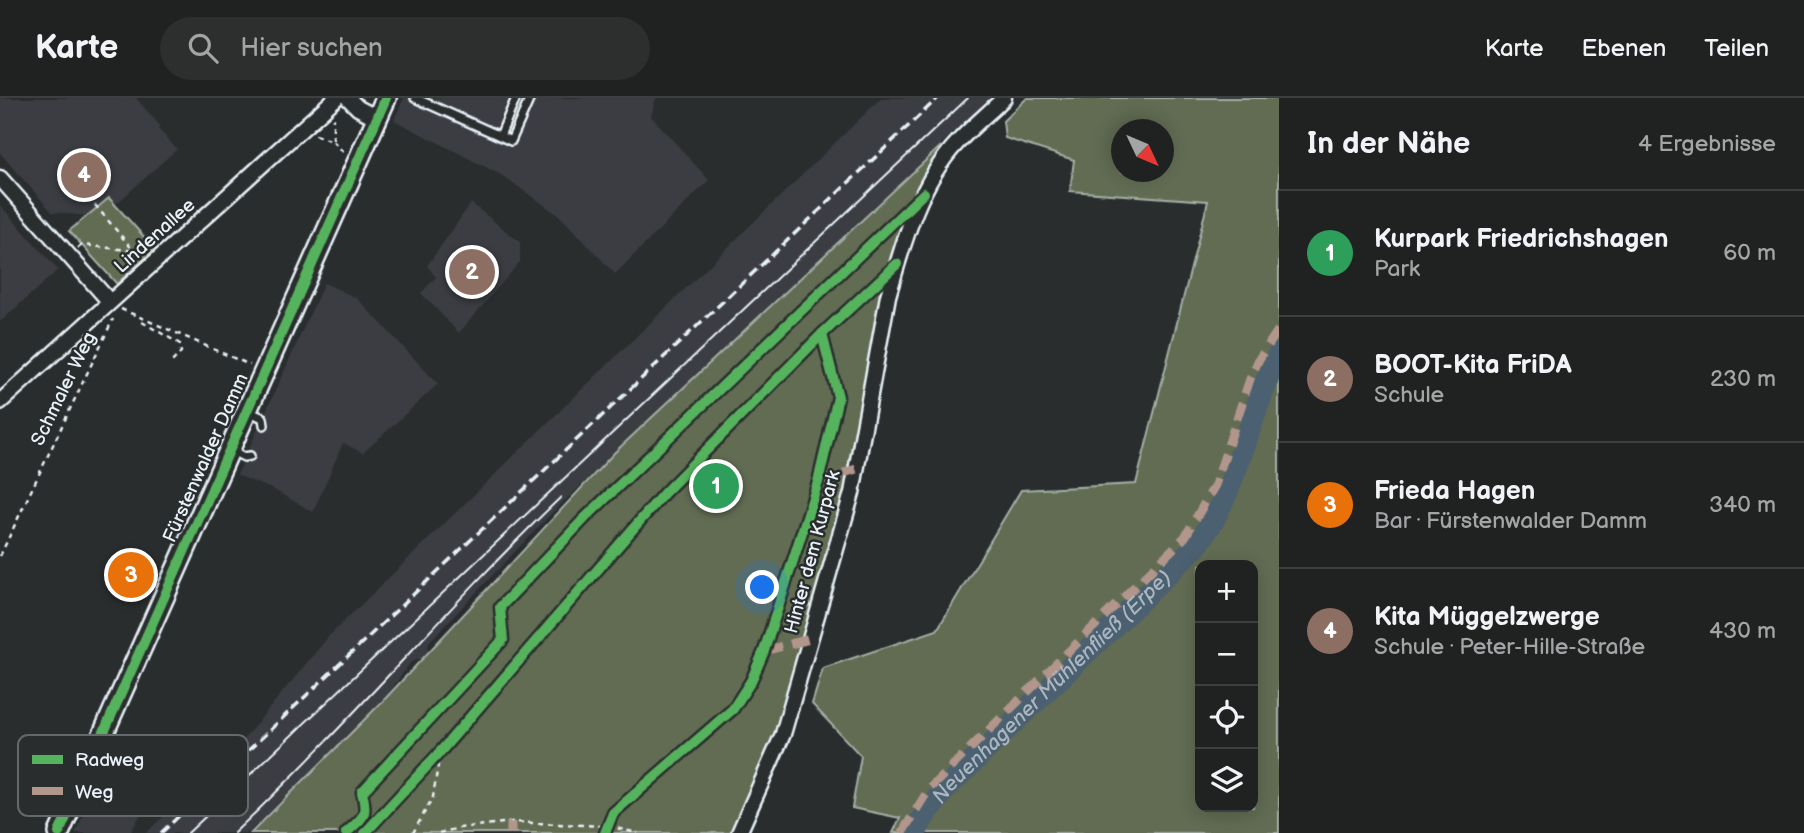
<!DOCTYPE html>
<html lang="de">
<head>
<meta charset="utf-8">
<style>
  :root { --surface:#202222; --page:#2d2f2f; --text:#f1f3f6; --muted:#a2a4a5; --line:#3d3f40; --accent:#db2777 }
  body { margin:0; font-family:"Balsamiq Sans",sans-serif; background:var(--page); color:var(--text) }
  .controls { position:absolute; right:21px; bottom:21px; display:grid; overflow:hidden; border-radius:14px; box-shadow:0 4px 18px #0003 }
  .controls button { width:63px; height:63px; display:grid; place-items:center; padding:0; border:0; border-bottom:2px solid var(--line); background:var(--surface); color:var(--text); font:35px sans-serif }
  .compass { position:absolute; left:1111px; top:21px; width:63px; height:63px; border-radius:50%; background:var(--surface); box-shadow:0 4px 18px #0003; rotate:134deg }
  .you { position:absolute; left:763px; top:490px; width:24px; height:24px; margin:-18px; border:5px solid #fff; border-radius:50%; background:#1a73e8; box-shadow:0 0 0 10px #1a73e833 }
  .badge { display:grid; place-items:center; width:46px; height:46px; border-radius:50%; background:var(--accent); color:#fff; font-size:23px; font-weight:700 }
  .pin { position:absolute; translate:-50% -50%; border:4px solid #fff; box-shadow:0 2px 7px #0006 }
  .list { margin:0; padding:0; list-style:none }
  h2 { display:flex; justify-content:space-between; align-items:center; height:91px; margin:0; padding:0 28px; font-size:30px }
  h2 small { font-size:23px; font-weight:400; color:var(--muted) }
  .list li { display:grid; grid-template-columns:46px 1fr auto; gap:21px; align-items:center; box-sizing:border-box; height:126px; padding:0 28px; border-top:2px solid var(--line) }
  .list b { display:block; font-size:26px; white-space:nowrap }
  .list p { margin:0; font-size:23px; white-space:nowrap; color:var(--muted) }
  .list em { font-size:23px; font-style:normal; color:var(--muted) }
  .icon { flex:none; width:38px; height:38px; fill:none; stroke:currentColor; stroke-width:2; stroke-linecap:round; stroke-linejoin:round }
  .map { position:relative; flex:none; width:1279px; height:735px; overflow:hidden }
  header { display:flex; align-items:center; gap:42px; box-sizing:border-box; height:98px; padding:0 35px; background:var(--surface); border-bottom:2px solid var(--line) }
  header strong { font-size:33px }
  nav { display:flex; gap:38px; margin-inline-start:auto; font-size:24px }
  .search { width:490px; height:63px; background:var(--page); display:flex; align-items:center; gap:18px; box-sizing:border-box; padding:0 24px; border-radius:38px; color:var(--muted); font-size:26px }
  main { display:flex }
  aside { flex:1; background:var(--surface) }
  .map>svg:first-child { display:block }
  .built { fill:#3a3c42 }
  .green { fill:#626c53; stroke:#a5aea6; stroke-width:2; fill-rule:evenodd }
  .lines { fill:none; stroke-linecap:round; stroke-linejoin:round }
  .river { stroke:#4c606f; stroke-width:23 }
  .lane-casing { stroke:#e8f1f8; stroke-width:12 }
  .street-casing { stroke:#e8f1f8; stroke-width:19 }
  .secondary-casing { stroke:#e8f1f8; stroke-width:24 }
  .path { stroke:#e8f1f8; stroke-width:2.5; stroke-dasharray:5 5; stroke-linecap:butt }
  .lane { stroke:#2a2d2e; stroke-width:7 }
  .street { stroke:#2a2d2e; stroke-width:14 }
  .secondary { stroke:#2a2d2e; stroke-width:19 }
  .tram { stroke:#e8f1f8; stroke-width:2 }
  .rail { stroke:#e8f1f8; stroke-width:3.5; stroke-dasharray:10 5; stroke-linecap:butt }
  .quiet { stroke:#b2968c; stroke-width:9; stroke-dasharray:18 9; stroke-linecap:butt }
  .cycleway-casing { stroke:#2a2d2e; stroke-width:15 }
  .cycleway { stroke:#56b35d; stroke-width:10 }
  .labels { text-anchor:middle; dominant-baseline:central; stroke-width:5; stroke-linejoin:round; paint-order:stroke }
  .street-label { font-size:19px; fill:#e8f1f8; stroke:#2a2d2e }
  .water-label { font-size:21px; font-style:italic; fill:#aab7c1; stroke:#2a2d2e }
  .key { fill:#2a2d2e; stroke:#63686b; stroke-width:2 }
  .key-label { font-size:19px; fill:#e8f1f8 }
</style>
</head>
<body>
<header>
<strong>Karte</strong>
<div class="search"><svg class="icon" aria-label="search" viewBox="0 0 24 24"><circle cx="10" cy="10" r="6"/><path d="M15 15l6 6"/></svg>Hier suchen</div>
<nav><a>Karte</a><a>Ebenen</a><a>Teilen</a></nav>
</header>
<main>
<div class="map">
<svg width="1279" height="735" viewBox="0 0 1279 735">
  <rect width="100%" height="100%" fill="#2a2d2e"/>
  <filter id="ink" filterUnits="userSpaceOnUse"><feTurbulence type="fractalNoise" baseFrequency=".0143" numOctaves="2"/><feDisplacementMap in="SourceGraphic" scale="14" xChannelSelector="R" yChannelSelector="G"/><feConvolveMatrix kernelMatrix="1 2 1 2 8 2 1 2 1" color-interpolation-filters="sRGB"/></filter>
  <g filter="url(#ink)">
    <g class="built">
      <path d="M0,0H136L160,28L158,31L177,51L115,107L109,100L87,118L52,114L0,55Z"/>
      <path d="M404,0H656L651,18L709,82L615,176L561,119L503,78L394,22Z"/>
      <path d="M881,0H990L552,415L429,544L427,554L420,561L411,564L383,603L285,701L248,735H146L237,649L329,538Z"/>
      <path d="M471,105L520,144V164L459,235L421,195L436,179L427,168Z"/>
      <path d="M0,107L58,172L0,224Z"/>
      <path d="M324,185L357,200L438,286L363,355L343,345L313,414L274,392L237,377Z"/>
      <path d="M93,696L141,716L130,735H75Z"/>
    </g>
    <g class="green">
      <path d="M1027,0H1279V735H893L900,720L852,710L861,658L812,606L823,570L937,532L1021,392L1136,386L1208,103L1070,93L1074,62L1005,40L1003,23ZM1122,32H1164V74H1122ZM1200,467H1253V709H1200Z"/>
      <path d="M941,48L891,172L841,421L775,635L733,735H251L383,603L614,355Z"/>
      <path d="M109,100L155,151L117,186L69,133Z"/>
    </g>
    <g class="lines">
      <path class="river" id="s1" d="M915,735L922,721L947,689L1197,447C1239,391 1247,318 1279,256"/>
      <defs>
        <g id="lane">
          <path d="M415,0L511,43L530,0"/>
          <path d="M500,38L516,0"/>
          <path d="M248,313L263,320L264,327"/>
          <path d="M230,352L244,359L250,358"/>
        </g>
        <g id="street">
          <path d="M348,0L358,10L377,20"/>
          <path d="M0,80L110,204"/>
          <path d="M0,304L336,0"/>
          <path d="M739,735L783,636L852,395L888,198C903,146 919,85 957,45C971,29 989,15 1004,0"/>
        </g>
        <path id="secondary" d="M59,735L386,0"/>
      </defs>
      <use href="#lane" class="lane-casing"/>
      <use href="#street" class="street-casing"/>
      <use href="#secondary" class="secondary-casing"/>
      <g class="path">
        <path d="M315,37L333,43V20"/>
        <path d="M333,43L345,56"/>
        <path d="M95,107L139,159"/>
        <path d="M78,150L82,147L146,154"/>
        <path d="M121,211L250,267"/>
        <path d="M142,224L180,246L181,254L172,264"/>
        <path d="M0,458L113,221"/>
        <path d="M413,735L433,699L440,654"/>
        <path d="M439,735L459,730L511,724L607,728L638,735"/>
      </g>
      <use href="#lane" class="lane"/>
      <use href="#street" class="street"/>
      <use href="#secondary" class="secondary"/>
      <g class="tram">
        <path d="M54,735L382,0"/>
        <path d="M188,735L968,0"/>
        <path d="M234,735C348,628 448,507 561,399"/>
      </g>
      <path class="rail" d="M161,735L938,0"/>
      <g class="quiet">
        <path d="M818,384L856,371"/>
        <path d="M764,553L810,541"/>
        <path d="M511,735V724"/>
        <path d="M902,735L929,691L1185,439L1215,387L1250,281L1259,261L1279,231"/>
      </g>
      <defs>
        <g id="cycleway">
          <path d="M59,735L386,0"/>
          <path d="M346,735C364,718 368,719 362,694L503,542L500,509L586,419L924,95"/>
          <path d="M365,735L440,654L664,395L822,236L897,166"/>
          <path d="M605,735L613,715L733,611L751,583L764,553L818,384L838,299L822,236"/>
        </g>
      </defs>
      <use href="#cycleway" class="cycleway-casing"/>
      <use href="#cycleway" class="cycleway"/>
    </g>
  </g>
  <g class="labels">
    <g class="street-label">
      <text transform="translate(155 138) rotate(-42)">Lindenallee</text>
      <text transform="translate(64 291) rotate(-64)">Schmaler Weg</text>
      <text transform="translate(206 360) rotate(-66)">Fürstenwalder Damm</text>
      <text transform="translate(813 454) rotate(-75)">Hinter dem Kurpark</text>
    </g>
    <g class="water-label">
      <text stroke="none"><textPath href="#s1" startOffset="201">Neuenhagener Mühlenfließ (Erpe)</textPath></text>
    </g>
  </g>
  <rect x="18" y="637" width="230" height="81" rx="10" class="key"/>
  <rect x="32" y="657" width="31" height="9" fill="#56b35d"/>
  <rect x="32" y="689" width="31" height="8" fill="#b2968c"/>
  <g class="key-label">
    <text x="75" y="668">Radweg</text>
    <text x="75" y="700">Weg</text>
  </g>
</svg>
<div class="controls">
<button>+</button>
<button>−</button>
<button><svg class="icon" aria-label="locate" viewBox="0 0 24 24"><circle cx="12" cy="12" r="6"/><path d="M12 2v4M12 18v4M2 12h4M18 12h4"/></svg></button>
<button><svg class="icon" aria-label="layers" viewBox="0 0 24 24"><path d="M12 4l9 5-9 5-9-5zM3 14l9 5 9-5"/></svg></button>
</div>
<svg class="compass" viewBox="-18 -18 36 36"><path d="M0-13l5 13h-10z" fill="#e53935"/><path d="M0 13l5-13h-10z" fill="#a2a4a5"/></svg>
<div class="you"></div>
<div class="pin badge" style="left:716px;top:388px;background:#2e9e5b">1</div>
<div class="pin badge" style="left:472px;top:174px;background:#8d6e63">2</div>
<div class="pin badge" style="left:131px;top:477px;background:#e8710a">3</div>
<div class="pin badge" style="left:84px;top:77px;background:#8d6e63">4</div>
</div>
<aside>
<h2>In der Nähe<small>4 Ergebnisse</small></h2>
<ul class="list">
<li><span class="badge" style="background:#2e9e5b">1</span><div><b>Kurpark Friedrichshagen</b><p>Park</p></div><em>60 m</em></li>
<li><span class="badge" style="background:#8d6e63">2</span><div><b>BOOT-Kita FriDA</b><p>Schule</p></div><em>230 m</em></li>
<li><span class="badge" style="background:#e8710a">3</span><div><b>Frieda Hagen</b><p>Bar · Fürstenwalder Damm</p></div><em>340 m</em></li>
<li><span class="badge" style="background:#8d6e63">4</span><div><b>Kita Müggelzwerge</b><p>Schule · Peter-Hille-Straße</p></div><em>430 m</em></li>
</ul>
</aside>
</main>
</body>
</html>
